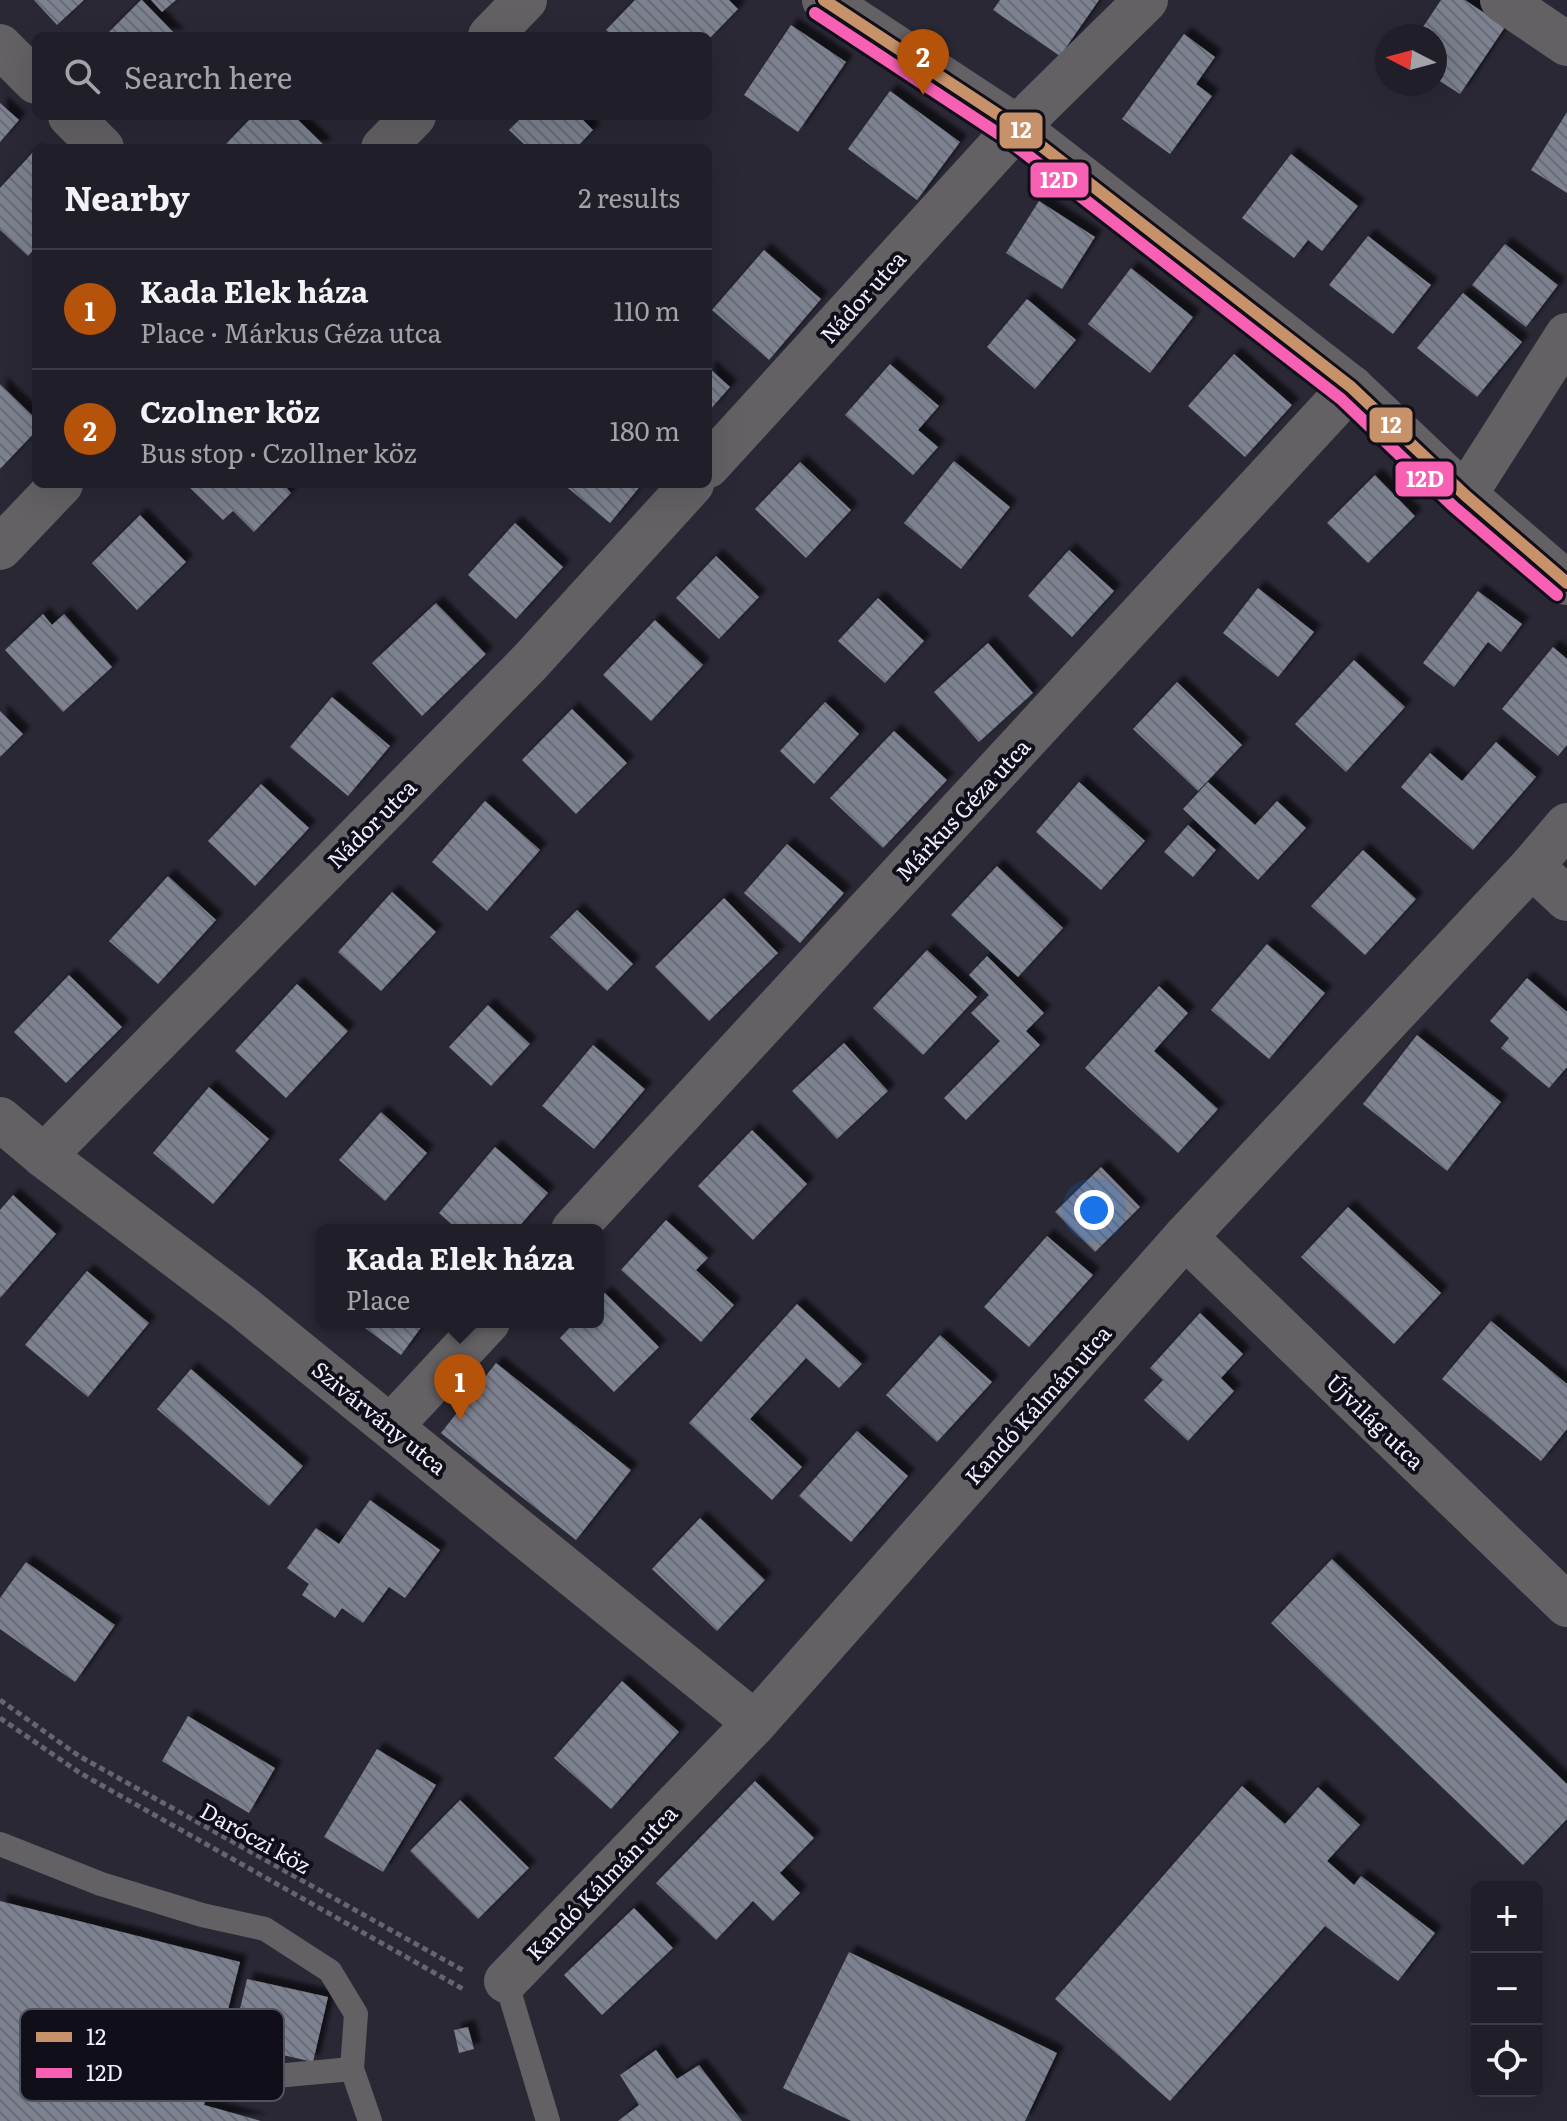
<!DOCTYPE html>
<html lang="en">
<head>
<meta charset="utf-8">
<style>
  :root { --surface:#201e28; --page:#282730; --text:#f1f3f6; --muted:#a2a2a8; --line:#3d3c45; --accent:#b45309 }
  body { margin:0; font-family:Literata,serif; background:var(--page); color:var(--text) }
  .controls { position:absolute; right:24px; bottom:24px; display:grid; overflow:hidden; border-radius:12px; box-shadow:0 8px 32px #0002 }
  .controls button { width:72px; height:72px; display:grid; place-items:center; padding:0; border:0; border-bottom:2px solid var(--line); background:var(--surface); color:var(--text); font:40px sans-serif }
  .compass { position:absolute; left:1375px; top:24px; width:72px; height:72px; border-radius:50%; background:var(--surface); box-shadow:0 8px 32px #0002; rotate:276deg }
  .you { position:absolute; left:1094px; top:1210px; width:28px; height:28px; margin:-20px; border:6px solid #fff; border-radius:50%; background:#1a73e8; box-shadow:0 0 0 12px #1a73e833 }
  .badge { display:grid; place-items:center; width:52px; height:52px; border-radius:50%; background:var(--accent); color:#fff; font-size:26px; font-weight:700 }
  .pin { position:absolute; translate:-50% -66px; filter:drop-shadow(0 2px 4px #0008) }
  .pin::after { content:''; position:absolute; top:42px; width:28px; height:24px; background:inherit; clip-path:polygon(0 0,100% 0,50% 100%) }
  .popup { position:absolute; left:316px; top:1224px; width:288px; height:104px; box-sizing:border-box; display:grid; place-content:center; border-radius:12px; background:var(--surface); filter:drop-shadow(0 2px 6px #0005); font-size:26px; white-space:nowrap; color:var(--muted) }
  .popup b { font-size:30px; color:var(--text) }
  .popup::after { content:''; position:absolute; left:50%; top:100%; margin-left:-16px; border:16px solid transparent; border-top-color:var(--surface) }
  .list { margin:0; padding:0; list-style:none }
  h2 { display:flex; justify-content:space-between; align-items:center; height:104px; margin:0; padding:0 32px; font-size:34px }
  h2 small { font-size:26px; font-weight:400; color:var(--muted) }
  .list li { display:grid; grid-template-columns:52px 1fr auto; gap:24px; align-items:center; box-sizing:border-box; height:120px; padding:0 32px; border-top:2px solid var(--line) }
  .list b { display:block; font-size:30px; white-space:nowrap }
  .list p { margin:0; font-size:26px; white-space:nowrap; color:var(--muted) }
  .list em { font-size:26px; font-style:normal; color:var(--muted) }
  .icon { flex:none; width:44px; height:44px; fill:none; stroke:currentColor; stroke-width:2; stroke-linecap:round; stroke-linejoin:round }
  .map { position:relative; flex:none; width:1567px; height:2121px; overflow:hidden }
  .search { position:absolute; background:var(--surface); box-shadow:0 8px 32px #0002; left:32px; top:32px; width:680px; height:88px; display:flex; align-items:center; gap:20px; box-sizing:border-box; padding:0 28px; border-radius:12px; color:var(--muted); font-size:30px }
  .panel { position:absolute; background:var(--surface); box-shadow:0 8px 32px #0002; left:32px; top:144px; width:680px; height:344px; border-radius:12px }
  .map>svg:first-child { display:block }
  .building { fill:url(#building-back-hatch); filter:url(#shadow) }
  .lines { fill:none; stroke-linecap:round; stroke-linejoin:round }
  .path { stroke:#67656b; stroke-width:5; stroke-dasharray:6 4; stroke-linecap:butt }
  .lane { stroke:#646165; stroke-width:24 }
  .street { stroke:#646165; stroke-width:44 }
  .bus-1-casing { stroke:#0f0e19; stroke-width:18 }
  .bus-2-casing { stroke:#0f0e19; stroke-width:18 }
  .bus-1 { stroke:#c7916a; stroke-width:12 }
  .bus-2 { stroke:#f860b3; stroke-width:12 }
  .labels { text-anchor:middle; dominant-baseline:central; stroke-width:8; stroke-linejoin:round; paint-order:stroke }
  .street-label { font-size:22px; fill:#f0effd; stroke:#0f0e19 }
  .key { fill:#0f0e19; stroke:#52525d; stroke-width:2 }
  .key-label { font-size:22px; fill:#f0effd }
  .line-badge { stroke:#0f0e19; stroke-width:3 }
  .badge-label { font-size:22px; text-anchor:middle; font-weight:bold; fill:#fff }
</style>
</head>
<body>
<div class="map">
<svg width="1567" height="2121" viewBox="0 0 1567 2121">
  <defs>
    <pattern id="building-back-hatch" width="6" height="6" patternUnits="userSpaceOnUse" patternTransform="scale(2)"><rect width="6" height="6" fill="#7d8290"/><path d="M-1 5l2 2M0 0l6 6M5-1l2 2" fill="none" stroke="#686b75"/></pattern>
    <filter id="shadow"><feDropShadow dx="7" dy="-7" stdDeviation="2" flood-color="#0009"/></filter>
  </defs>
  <rect width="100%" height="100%" fill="#2a2835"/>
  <g class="building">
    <path d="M34,0H84L57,25Z"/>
    <path d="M142,0L177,36H105L141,0Z"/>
    <path d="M151,0H176L162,12Z"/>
    <path d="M635,0H729L738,9L708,40V36H612L606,30Z"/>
    <path d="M1000,0H1099L1060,56L993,10Z"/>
    <path d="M1441,0H1465L1505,27L1460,94L1435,78V36H1417Z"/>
    <path d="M791,25L846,62L798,132L744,95Z"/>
    <path d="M1184,34L1215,57L1196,84L1212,96L1170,154L1122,119Z"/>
    <path d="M890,91L960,142L917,200L848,149Z"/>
    <path d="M0,103L19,120L0,142Z"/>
    <path d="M1567,112V193L1531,170Z"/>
    <path d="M253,116H294L324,145L321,148H222Z"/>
    <path d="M523,116H579L593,130L576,148H528L509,130Z"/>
    <path d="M36,149V247L28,256L0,230V188Z"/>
    <path d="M1291,154L1358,206L1322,251L1308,240L1294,258L1242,218Z"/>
    <path d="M1039,201L1095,237L1062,289L1006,253Z"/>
    <path d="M1368,236L1431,285L1393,334L1329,285Z"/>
    <path d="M1505,244L1558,285L1526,327L1472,285Z"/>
    <path d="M764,250L821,299L769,360L712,310Z"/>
    <path d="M1131,268L1193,317L1150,373L1088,324Z"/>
    <path d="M1463,293L1522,342L1477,397L1417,348Z"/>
    <path d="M1027,299L1076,340L1035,389L987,347Z"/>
    <path d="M1234,354L1292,405L1245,457L1188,406Z"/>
    <path d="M890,364L939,406L918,430L938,447L913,475L845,415Z"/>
    <path d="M708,367L730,387L708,412Z"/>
    <path d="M0,384L36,419V431L0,469Z"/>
    <path d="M954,461L1010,507L961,569L904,523Z"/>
    <path d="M800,462L851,510L806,558L755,509Z"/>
    <path d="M1375,475L1415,516L1368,563L1327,523Z"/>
    <path d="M186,484H283L291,493L254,532L233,511L223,520Z"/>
    <path d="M563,484H642L610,523Z"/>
    <path d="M140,515L186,562L137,610L92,563Z"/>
    <path d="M515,523L563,567L516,619L468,575Z"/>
    <path d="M1069,550L1114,591L1072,637L1028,596Z"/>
    <path d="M716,556L759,597L719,639L676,598Z"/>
    <path d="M1258,588L1314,632L1278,677L1223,633Z"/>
    <path d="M1478,591L1522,624L1501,652L1488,642L1454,687L1423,663Z"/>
    <path d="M878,598L924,641L885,683L838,641Z"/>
    <path d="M436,603L486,654L422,716L372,663Z"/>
    <path d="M43,614L52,625L64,614L112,667L63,712L5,650Z"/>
    <path d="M655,620L703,665L651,721L603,675Z"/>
    <path d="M988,643L1033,693L979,742L934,692Z"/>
    <path d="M1553,647L1567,659V745L1558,756L1502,709Z"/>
    <path d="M1354,660L1405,707L1346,772L1295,724Z"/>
    <path d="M1177,682L1242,745L1198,791L1133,729Z"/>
    <path d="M332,697L390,746L348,796L290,747Z"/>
    <path d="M825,702L859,734L814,784L780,751Z"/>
    <path d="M572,709L627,763L576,814L522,760Z"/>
    <path d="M0,711L23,734L0,757Z"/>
    <path d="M894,731L947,780L883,848L830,798Z"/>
    <path d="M1496,742L1536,777L1473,850L1401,787L1430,753L1462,781Z"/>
    <path d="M1079,782L1145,841L1101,890L1036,832Z"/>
    <path d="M1208,782L1255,825L1277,801L1306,828L1258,880L1183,809Z"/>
    <path d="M261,784L309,828L255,886L208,841Z"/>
    <path d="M485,801L540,850L487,911L432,862Z"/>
    <path d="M1188,825L1216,850L1193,877L1164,852Z"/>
    <path d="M787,844L844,893L800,943L744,893Z"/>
    <path d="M1363,850L1416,899L1365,955L1311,906Z"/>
    <path d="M997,866L1063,928L1018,977L951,915Z"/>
    <path d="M168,876L216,920L158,984L109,941Z"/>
    <path d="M392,892L436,932L381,991L338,952Z"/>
    <path d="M724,898L778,953L709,1021L655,967Z"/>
    <path d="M577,910L633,964L607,991L550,937Z"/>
    <path d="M1267,944L1325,993L1269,1059L1211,1010Z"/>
    <path d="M927,950L977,997L923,1055L873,1008Z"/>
    <path d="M987,956L1044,1013L1026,1031L1040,1045L966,1120L944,1098L1000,1041L971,1013L989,995L969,975Z"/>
    <path d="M69,975L122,1027L66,1083L14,1032Z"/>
    <path d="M1527,978L1567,1012V1067L1549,1088L1501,1048L1509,1038L1490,1021Z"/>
    <path d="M297,984L348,1031L286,1098L235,1051Z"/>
    <path d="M1159,986L1188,1013L1154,1051L1218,1109L1178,1153L1085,1068Z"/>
    <path d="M488,1005L530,1044L491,1086L449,1047Z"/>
    <path d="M1417,1035L1501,1102L1447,1171L1363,1104Z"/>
    <path d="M844,1043L888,1091L837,1139L792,1091Z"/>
    <path d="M593,1045L645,1089L594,1149L542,1106Z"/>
    <path d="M209,1087L269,1139L213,1204L153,1153Z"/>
    <path d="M381,1112L427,1153L385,1201L339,1160Z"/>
    <path d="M752,1130L807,1184L753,1240L698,1186Z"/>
    <path d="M495,1147L548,1193L516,1230H458L439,1213Z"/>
    <path d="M1101,1167L1140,1207L1095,1252L1055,1212Z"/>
    <path d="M13,1195L56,1234L0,1298V1210Z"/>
    <path d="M1348,1207L1441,1293L1394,1344L1301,1257Z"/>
    <path d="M666,1220L708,1258L696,1270L734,1305L701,1342L621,1270Z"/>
    <path d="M1047,1236L1093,1275L1029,1347L984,1307Z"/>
    <path d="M87,1271L149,1323L88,1397L25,1345Z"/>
    <path d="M605,1293L659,1347L614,1392L560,1338L575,1322H598V1299Z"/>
    <path d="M797,1304L862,1364L839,1388L806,1358L750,1419L802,1467L772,1500L689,1423Z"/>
    <path d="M1200,1313L1243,1354L1221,1378L1234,1391L1188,1441L1144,1400L1163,1380L1150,1368Z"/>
    <path d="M1491,1321L1567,1384V1429L1541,1461L1442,1379Z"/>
    <path d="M357,1322H425L401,1355Z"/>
    <path d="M940,1335L992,1382L937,1442L886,1395Z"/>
    <path d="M496,1363L631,1470L576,1540L441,1433Z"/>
    <path d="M191,1369L303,1466L269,1506L157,1409Z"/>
    <path d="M857,1431L908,1476L851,1542L799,1496Z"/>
    <path d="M370,1500L440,1550L405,1598L389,1587L363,1623L342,1608L335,1618L302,1595L309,1584L287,1568L316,1528L339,1544Z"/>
    <path d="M700,1518L765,1580L717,1631L652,1569Z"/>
    <path d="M1332,1559L1567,1784V1819L1523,1865L1271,1623Z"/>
    <path d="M26,1562L115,1625L75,1682L0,1629V1598Z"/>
    <path d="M622,1681L679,1732L611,1809L554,1758Z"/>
    <path d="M188,1716L275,1768L249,1813L162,1761Z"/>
    <path d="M377,1749L436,1785L383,1872L324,1837Z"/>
    <path d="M755,1781L814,1838L780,1873L800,1893L773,1921L753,1901L716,1940L656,1883Z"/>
    <path d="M1242,1786L1285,1824L1318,1787L1360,1825L1327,1861L1354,1885L1361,1876L1435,1933L1398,1981L1325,1926L1170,2101L1055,1999Z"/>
    <path d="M460,1800L529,1868L478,1919L410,1851Z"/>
    <path d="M0,1901L240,1962L204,2105L261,2121H0Z"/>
    <path d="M634,1908L673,1948L602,2015L564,1975Z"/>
    <path d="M849,1952L1057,2053L1025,2121H851L783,2088Z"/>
    <path d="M247,1979L328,1997L313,2062L232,2043Z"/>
    <path d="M468,2027L474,2049L459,2053L454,2030Z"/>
    <path d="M656,2050L677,2079L699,2065L742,2121H618L639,2105L620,2075Z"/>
  </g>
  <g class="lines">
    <g class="path">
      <path d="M0,1700L79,1756L466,1972"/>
      <path d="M0,1718L80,1773L463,1989"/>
    </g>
    <g class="lane">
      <path d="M0,1844L101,1884L202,1915L265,1929L330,1971L356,2014L352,2069"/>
      <path d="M506,1981L548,2121"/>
      <path d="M265,2077L352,2069L370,2121"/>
    </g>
    <g class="street">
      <path d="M824,0L1017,127L1351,387L1465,495L1567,583"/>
      <path d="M1502,0L1567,44"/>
      <path d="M490,36L525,0"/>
      <path d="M0,46L36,82"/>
      <path d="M70,116L102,148"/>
      <path d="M383,148L414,116"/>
      <path d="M708,466L1017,127L1146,0"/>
      <path d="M1465,495L1567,335"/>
      <path d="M0,548L61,484"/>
      <path d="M1532,866L1567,899"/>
      <path d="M0,1119L44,1156L243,1307L755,1723"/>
      <path d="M44,1156L530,662L692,484"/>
      <path d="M573,1230L1351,387"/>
      <path d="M1185,1237L1567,1605"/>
      <path d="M391,1426L488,1322"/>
      <path d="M506,1981L755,1723L1185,1237L1532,866L1567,825"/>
    </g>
    <defs>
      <path id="bus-1" d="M824,0L1017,127L1351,387L1465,495L1567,583"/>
      <path id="bus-2" d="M815,13L1008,140L1341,399L1454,507L1557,595"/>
    </defs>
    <use href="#bus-1" class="bus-1-casing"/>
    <use href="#bus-2" class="bus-2-casing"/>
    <use href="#bus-1" class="bus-1"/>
    <use href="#bus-2" class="bus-2"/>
  </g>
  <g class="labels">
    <g class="street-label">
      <text transform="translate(862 296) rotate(-48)">Nádor utca</text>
      <text transform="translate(962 809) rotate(-47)">Márkus Géza utca</text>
      <text transform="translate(371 823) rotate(-45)">Nádor utca</text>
      <text transform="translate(1037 1404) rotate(-48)">Kandó Kálmán utca</text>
      <text transform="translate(380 1417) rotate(39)">Szivárvány utca</text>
      <text transform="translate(1376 1421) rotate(44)">Újvilág utca</text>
      <text transform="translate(256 1837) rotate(29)">Daróczi köz</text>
      <text transform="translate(601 1882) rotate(-46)">Kandó Kálmán utca</text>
    </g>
  </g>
  <rect x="20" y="2009" width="264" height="92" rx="12" class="key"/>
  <rect x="36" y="2032" width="36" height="10" fill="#c7916a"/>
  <rect x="36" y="2068" width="36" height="10" fill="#f860b3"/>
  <g class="key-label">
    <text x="86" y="2045">12</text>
    <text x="86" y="2081">12D</text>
  </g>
  <g class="line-badge">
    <rect x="998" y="111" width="46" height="39" rx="8" fill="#c7916a"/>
    <rect x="1029" y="161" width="61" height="38" rx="8" fill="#f860b3"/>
    <rect x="1368" y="406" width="46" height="38" rx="8" fill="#c7916a"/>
    <rect x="1394" y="460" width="61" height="38" rx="8" fill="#f860b3"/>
  </g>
  <g class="badge-label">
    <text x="1021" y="138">12</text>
    <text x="1059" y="188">12D</text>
    <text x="1391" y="433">12</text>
    <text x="1425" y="487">12D</text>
  </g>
</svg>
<div class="controls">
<button>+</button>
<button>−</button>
<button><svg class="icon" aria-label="locate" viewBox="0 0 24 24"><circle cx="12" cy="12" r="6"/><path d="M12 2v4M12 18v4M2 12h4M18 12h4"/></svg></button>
</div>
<svg class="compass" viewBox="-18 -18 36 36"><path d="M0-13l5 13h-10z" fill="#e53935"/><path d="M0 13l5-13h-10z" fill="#a2a2a8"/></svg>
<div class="you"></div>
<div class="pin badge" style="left:460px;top:1420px">1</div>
<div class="popup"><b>Kada Elek háza</b>Place</div>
<div class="pin badge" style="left:923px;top:95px">2</div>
<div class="search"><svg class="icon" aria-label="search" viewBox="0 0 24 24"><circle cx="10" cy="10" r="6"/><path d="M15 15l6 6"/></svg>Search here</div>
<section class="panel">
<h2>Nearby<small>2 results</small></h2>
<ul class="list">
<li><span class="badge">1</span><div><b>Kada Elek háza</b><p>Place · Márkus Géza utca</p></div><em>110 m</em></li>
<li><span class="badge">2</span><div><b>Czolner köz</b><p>Bus stop · Czollner köz</p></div><em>180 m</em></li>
</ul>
</section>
</div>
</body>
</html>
